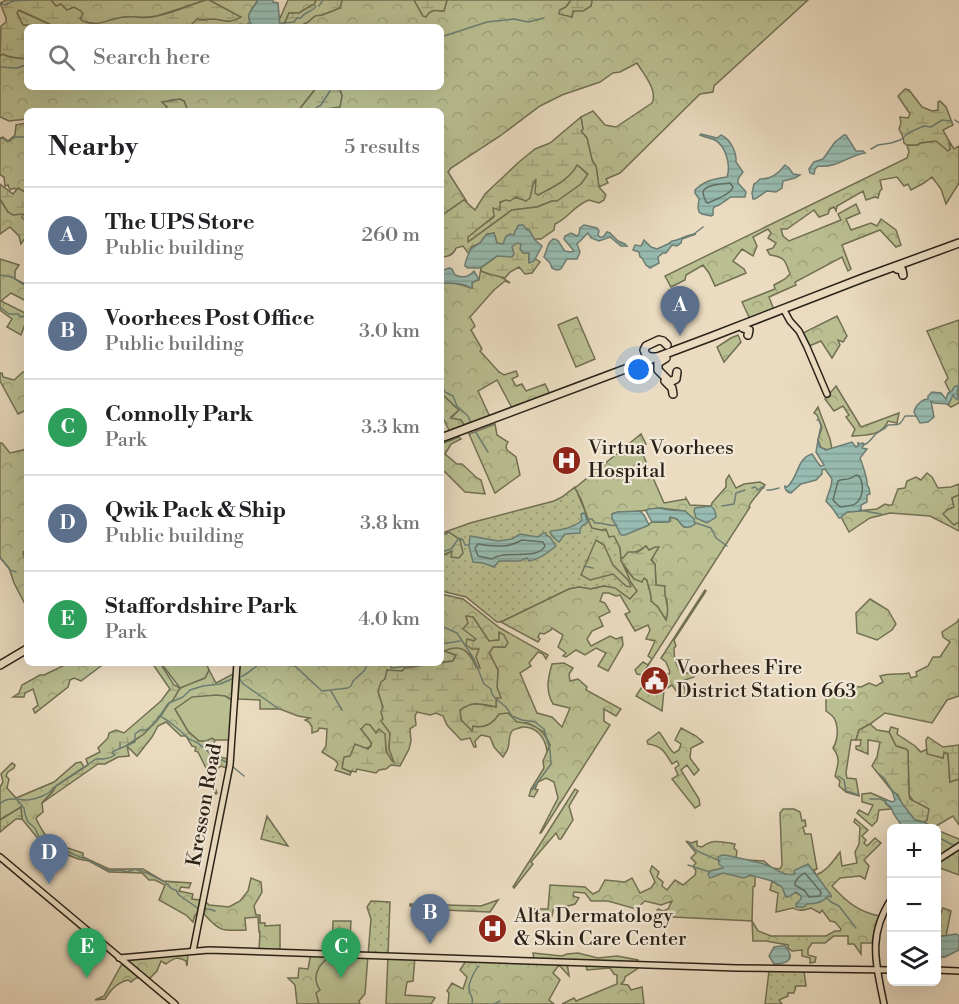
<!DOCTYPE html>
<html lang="en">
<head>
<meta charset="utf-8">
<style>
  :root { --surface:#fff; --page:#f2f2f2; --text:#202124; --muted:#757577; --line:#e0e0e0; --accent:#8f2418 }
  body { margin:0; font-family:"Libre Bodoni",serif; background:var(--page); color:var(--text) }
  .controls { position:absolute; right:18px; bottom:18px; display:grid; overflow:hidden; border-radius:9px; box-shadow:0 6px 24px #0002 }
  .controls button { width:54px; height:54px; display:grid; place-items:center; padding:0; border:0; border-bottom:2px solid var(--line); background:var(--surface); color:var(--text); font:30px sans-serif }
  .you { position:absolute; left:639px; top:370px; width:21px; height:21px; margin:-15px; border:4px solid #fff; border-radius:50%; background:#1a73e8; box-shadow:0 0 0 9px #1a73e833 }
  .badge { display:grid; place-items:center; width:39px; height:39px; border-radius:50%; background:var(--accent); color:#fff; font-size:20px; font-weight:700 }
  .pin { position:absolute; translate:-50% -50px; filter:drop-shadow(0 2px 3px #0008) }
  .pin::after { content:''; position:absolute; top:32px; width:21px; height:18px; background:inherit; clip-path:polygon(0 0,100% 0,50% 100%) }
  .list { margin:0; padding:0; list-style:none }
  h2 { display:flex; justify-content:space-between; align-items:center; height:78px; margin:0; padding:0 24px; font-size:26px }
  h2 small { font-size:20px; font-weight:400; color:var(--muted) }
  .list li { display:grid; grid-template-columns:39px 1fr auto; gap:18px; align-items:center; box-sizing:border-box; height:96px; padding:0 24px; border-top:2px solid var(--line) }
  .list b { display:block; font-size:22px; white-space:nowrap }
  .list p { margin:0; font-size:20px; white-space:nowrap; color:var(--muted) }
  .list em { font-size:20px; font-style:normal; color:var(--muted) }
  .icon { flex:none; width:33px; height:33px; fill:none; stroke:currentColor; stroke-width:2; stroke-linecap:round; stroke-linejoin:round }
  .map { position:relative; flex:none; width:959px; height:1004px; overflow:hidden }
  .search { position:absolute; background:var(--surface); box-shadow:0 6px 24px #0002; left:24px; top:24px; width:420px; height:66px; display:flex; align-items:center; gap:15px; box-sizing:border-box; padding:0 21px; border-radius:9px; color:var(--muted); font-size:22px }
  .panel { position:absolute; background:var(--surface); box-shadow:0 6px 24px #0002; left:24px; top:108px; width:420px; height:558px; border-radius:9px }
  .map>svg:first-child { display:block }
  .grass { fill:url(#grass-dots); stroke:#727054; stroke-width:1.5 }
  .forest { fill:url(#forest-crowns); stroke:#727054; stroke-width:1.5; fill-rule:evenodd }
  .wetland { fill:url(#wetland-marsh); stroke:#727054; stroke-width:1.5; fill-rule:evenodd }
  .green { fill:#babf91; stroke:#727054; stroke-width:1.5 }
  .water { fill:url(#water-rules); stroke:#6c7e74; stroke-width:1.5 }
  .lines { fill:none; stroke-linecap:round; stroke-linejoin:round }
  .shore { stroke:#616f64; stroke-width:1.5 }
  .stream { stroke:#6c7e74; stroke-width:1.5 }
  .major-casing { stroke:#2a2218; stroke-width:8 }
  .highway-casing { stroke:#2a2218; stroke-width:10 }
  .major { stroke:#ebdcc1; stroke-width:5 }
  .highway { stroke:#ebdcc1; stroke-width:7 }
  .labels { text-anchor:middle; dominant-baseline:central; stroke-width:4.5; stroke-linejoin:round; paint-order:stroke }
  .poi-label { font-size:20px; fill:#2a2218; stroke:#f2e8d7; text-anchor:start }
  .street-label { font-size:20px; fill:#2a2218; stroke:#f2e8d7 }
</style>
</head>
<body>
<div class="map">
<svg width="959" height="1004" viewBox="0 0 959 1004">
  <defs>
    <pattern id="grass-dots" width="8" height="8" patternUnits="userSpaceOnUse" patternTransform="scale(1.5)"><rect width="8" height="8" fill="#babf91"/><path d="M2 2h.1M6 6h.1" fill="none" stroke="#a0a47c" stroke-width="1.8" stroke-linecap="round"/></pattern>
    <pattern id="forest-crowns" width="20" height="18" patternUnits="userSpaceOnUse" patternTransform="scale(1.5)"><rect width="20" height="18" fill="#babf91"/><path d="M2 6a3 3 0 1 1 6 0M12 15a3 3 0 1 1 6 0" fill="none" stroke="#a0a47c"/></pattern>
    <pattern id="wetland-marsh" width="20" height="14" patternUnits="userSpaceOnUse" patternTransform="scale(1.5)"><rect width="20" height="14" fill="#babf91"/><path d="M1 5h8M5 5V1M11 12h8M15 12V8" fill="none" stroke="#a0a47c"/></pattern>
    <pattern id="water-rules" width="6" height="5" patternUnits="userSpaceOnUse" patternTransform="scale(1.5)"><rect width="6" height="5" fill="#98bcb1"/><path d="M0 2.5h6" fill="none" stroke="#83a198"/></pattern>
  </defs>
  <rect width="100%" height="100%" fill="#ebdcc1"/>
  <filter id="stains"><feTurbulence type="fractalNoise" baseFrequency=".00333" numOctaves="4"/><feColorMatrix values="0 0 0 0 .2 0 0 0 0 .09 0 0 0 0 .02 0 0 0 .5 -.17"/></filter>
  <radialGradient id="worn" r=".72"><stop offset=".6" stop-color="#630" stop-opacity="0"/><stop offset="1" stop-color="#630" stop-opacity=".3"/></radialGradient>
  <g class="grass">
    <path d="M441,393L459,410L451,417L461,420L465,426L450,432L444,420L441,419Z"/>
    <path d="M575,487L592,528C607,529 615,531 620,548C621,552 620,558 622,562C626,572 631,582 638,591L630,599L604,586L590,589L579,587L569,589L501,622H497L466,597L441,591V556L453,551L460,540L453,535L445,532L470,523L554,501L562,497Z"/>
    <path d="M267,816L288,846L261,839Z"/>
    <path d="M371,901L390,902L388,956L368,955L371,919L367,907Z"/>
    <path d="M333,921H351L349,954H332Z"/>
    <path d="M769,971H804L806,986H796L794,993H788V996L779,1000L782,1004H765Z"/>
  </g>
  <g class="forest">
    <path d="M51,0H206L157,16L142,18L124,17L99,24L84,22L67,10L56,6Z"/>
    <path d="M209,0H258C251,11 245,15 253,27H193L191,24L197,19C203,21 205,19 211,19C226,18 224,24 240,17Z"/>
    <path d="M288,0H316L314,5H312L299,13H289L283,27H276Z"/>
    <path d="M342,0H414L423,16L434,10L444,11L447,0H571L566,7L560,10L572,17L573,11L591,6L592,0H808L714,86L713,92L700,94L620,173L606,179L608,183L599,187L596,166L592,160L587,138L581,131L583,129L581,117L593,111L605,125L616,127L652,103C658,90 644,75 637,63L620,72L613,73L600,82L562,95L540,106L500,136L451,168L448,172L467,202L464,200L441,216V111H324L342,96L339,87H441V27H298L308,22L315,15H322L340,8Z"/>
    <path d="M18,10L56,27L23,25L17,13Z"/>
    <path d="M3,54L27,59V87H317L298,111H188L184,101L163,102L167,107L165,111H27V119L9,121L0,117V56Z"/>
    <path d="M27,123V189L25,192L18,189L17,190L14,188L10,190L8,185L5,186L4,177L0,175V138L3,137L8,141L15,135L16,125Z"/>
    <path d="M936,141L950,149L949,141L954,149L959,146V183L946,204L941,189L932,177L924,183L911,190L908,184L904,186L897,177L880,180L882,189L880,191L878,198L875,197L866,200L863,191L837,206L836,211L834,207L830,209L828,214L819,217L814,210L787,229H781L783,236L789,241L841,220L838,214L856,204L860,213L846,219L851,230L871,223L877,226L881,219L896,230L901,245L896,247L880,230L842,245L851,269L848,271L842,257L795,282L796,285L769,297L774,310L750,319L742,302L775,289L774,285L785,279L790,274C785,260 785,257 770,255L767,250L773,248L776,243L768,238L771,233L768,229L753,237L757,246L753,256L742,249L733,261L744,269L746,273L715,286L709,273L703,265L686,275L685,280L671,287L665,276L907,158L909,152L907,145H918L919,143Z"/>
    <path d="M577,165L580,167L588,175L581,184L557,202L552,201L537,207L512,210L468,242L467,237L494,217L492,208C503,200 514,194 526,201L533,184L537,178L538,195C553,187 569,180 577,165Z"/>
    <path d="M0,199L8,212L24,214L25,220L27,219V235L21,244L19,236L10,227L0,234Z"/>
    <path d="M0,259L19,265L15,271V279L27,285L26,301L11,293L1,301L25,313V324L21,335L7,327L12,319L0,310Z"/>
    <path d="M481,268V271C491,275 502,275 510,283L505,281L494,290L470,317L475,326L471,330L482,349L480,351L499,372L504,375L516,371L518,376L512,379L516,386L522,384L526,391L545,384L550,394L512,408L497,380L478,391L490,417L465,426L461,420L451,418L459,410L441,393V283H454L472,288V282L479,280Z"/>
    <path d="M837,316L847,336L843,342L838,340L840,345L832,358L821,341L807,347L801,334Z"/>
    <path d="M577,317L595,359L576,367L558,325Z"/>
    <path d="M959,320V403L951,407L947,404L950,392L945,382L948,378L927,331Z"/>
    <path d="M738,335L741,342L724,362L717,347L731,338Z"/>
    <path d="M23,372L27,373V412L24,411L18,414L0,381V373H2L3,377L14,380Z"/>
    <path d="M836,386L861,427L899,413L897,423L888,421C882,436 866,435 852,436L855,429L846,417L849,415L843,406L834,411L825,399Z"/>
    <path d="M818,407L830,439L832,449L828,450L821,448L818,440L822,427L817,415L814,413Z"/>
    <path d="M495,424L497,435L508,442L506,446L507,450L516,457L520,475L495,493L469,434Z"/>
    <path d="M641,434L646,444L640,448L664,503L686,499V498L690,505L711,506L712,503L726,487V480L729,475L736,488L744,484L760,482L765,485C760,492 753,498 749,506L750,507L642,675L637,674L635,670L643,662L648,665L652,659L648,656L655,641L646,639L650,630L648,625L635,631L625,614L630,612L620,595L616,596L609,593H603L600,601L605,603L610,612L599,617L603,626L592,631L587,639L591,646L610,636L616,639L622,637L623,645L608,671L598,666L606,653L596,648L585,655L576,650L566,657L563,656L566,653L558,647L563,635L552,628L551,630L544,634L540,633L538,637L540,639L538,642L501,622L569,589L579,587L591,589L604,586L615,588L630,599L637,591L630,581L625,567L634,579L643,578L647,580C648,588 652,593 651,601L658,607L666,619C669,602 668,597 656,585L655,564C649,558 650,552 646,546C638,552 631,553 623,558H621L620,548L614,536L609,537L606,529L601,530L592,528L590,524L581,499L575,488ZM661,508L685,511L695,523L684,527L677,519L670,517V521L663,522H652L649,524H615L612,514C621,510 631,513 641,511C648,510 654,508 661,508Z"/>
    <path d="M459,437L461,439L451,444L445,454L457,464H462L477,478L481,480L485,494L465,492L445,472L441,471V444Z"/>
    <path d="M0,443H2L10,453L23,450L27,448V549L23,552L24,557H27V608L14,583L9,568L0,558Z"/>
    <path d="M927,473L932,477L938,488L951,487L959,484V495L952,498L954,507L947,510L959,521V531L930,516L890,513L870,518L849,532L841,517L847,512L877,509L885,504L888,505H892L898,489L905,488L907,481L916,477L921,480Z"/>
    <path d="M449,532L460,540L463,553L459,558L451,557L452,551L441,556V536Z"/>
    <path d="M596,540L604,545L613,565L628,580L631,586L630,587L626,586L613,574L590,580L581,575Z"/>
    <path d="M705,590L706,591L674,640L676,646L674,648C674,657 675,666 683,673H696L694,677L682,681L686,693L680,696L672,685L664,690L662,711L636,696L645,682L654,688L663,685L664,679L660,675L663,672L669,674L670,672L666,662L661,658Z"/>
    <path d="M441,594L463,599L500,628L548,655L546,659L543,654L538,652L529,663L531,666L520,673L537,713L552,717L562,727L570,708L553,704C545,690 548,678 552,664L564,663L573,668L569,674L570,681L578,679L587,687L586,690L621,709L616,716L604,709V721L610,725L541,833H540L558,798L554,782L546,778L538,782L535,789L538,790L534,797L529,796L531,789L544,768L543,761L550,745L544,732L527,723L495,722L472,731L461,720L460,710C474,700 480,705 496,707V698L500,697L497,687L498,670L489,653L493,647H505L499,633V640L489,641L473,617H466L476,639L475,641L480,648L481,668L476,667L470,654L445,651L456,655L453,661L441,662Z"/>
    <path d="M870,599L888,610L896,624L892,630L877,640L857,633L856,613Z"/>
    <path d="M959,619V696L947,700L932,723L885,713L870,724L859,730L856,740H851L846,773L847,778L856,779L859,796L846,792L839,786L840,781L835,776C838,764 841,759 833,748C838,740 839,727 834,718C832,715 829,713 826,711V696L849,691L850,686L861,687L869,683L876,686L883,682L880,676C890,673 899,675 909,673L911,678L917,676L916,672L928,666L933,657H940L950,642L943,637L942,632L957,622Z"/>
    <path d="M65,663H105L81,681L74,678L70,680L68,687L35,713L33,709L38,705L33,689L25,693L24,697H13L19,693L22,685L40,675H44L63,666Z"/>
    <path d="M240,663H437L405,668L402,671L385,679L378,691C381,701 385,711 382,721L390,733L389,749L395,762L392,761L386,751L385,734L361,729L371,742V746L350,756L343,768L351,772L350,775L335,770L338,764L335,760L322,752L326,746L327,729L319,728L318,731L312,733V727L309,722L305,720L310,718L298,716L280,709H260V700L238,699Z"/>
    <path d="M209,670L216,683L233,674L232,700L225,696L175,709L188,731L199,741L211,738L215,740L211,751L216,756L228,759L226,768L221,766L215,771L214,785L217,793L216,794L207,781V770L198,752L195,751L196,747L192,746L186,736H181L166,722L158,726L152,737L137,756L127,746C140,737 153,727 162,714C166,708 177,690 182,687C189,683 198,681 205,678Z"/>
    <path d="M891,727L898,729L897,734L915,746L921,752L927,749L943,758L944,752L948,754L950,782L959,779V825L953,816L936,826L939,831L959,839V842L937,857L936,828H930L924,822L927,820L909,795L908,751L906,749L896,746L889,732Z"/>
    <path d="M681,728L696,736L703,742L691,748L690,758L699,770L694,775L687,765L681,770L699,799L700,805L695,808L672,779L678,775L675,768L679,765L677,761L672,764C665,752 662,746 648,744L647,741L659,732C665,739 668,748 674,753L679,750L681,744L675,740Z"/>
    <path d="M81,762L84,767L56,786L53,791L42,803L43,812L36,818C39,827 45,833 49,842L83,853V857L109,869H143L163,881L191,883L189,888L181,887L179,891L193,894L192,899L200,900L197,914L195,915L193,922L186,915L159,900L165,885L155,880H149L142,873L109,872L89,861L78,859L51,848L39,840L22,819L21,807L0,820V787L3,782L1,774L12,763L15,765L14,768L8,772L6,776L9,779L7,788L16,798L54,782L76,763Z"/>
    <path d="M575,789L578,791L569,806L573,820L561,839H559L556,833L531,862L533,864L514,888L513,887Z"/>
    <path d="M871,793L887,800L886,804L892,809L879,810L877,821L872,826L857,813L859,810L868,815L873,805L862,802V794Z"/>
    <path d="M783,809H794L800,812L802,821L805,820L806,826L803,827L805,834H811L817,869L814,870L816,875C827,871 833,861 840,852L842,866L857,863L855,852L859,844L860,827L854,822L855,819L868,830L862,836L866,840L864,843L867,846L875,838L881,843L864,860L869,866L865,879L860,876L840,878L832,886C847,902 857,911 879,916L875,927L872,943H861V954L854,944H848V936H834L825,943H812L808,949V955L816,957L815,962L810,963V958L802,956V950L792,951L788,948V945L766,941H753L752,921L654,916L658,909L663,911L668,909L672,901L661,905L645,901L636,909L608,901H591L585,893L574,892L573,896L579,898L575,904L568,906H554L552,916H533L530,909H548L550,885L585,887L593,894L599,891L605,880L625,882L632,878L640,893L651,888L655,882L650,871L652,866L659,872L657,877L663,882L662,886L667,890L675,880L683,885L695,875L696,871L693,866L696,863L691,858L696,853L686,841L691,843L697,841V846L702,847C712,838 723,842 735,844L734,848L737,851L736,858L723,868L724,873L755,876V886L753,887L752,921L758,931L771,936H826L835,931H840L841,929L835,922L830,921L822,910L820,913L811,908C805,910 799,912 793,908L776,912L778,893L770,890L772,881L802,896V898L807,904L795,875L789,876L771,869L766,865L759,864L747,860L764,861L772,868L780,869L782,865L780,813Z"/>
    <path d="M959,850V875L937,867V864Z"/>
    <path d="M251,878L261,882L262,892L254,906L256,915H260V923H265V926L280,925V952L259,951L260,932H259L258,917L245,918L246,930C222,931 220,932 204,914L206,902L209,905L229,907L240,901L248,891Z"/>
    <path d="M498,900L490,912L419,909L418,907L410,906V904L481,906Z"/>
    <path d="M943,908L951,911L946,936H938L937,930V914L940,915Z"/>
    <path d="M311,953L332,954L320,990L317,993L319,1004H297L295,985L288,978H298L299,968L308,969Z"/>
    <path d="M533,953L562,956L567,954L578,953L598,958L617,956L638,960L639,964L637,969L625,977L624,981L621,984L628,985L631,990L642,987L644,1004H562L574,998L576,1001L617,984V975L614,974L610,968L587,970L585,963L567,962L569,976L559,965L553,973L560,980L549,1000L554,1004H448L449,993L447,991L452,983L463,989L467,977L460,970L468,958L534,960Z"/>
    <path d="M188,954L187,966L186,961C178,956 174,958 166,964L161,961L157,971L149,979L127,960Z"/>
    <path d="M388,956L415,957L413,981L407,982L405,995L433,997L435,998L431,1004H387L386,1003Z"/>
    <path d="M122,964L139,978H136L131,982L128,980C116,983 111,990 105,999L95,1000L104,996Z"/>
  </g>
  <g class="wetland">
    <path d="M6,0H51L56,6L61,4L67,10L74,7L81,11L83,14L80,19C95,30 109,18 125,17C136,16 146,19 157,16C174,13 190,5 206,0H209L241,17C230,25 223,19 212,19C206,19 203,21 197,19L192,24L193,27H56L19,10L17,13L23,25L35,26L37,27H27V59C18,57 11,59 3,54L0,56L1,26L6,22V18L0,3Z"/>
    <path d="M316,0H342L340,8L322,15L315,16L308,22L298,27H283L289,13H299L312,5H314Z"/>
    <path d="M414,0H447L444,11C436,10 430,9 426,17L423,16Z"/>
    <path d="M571,0H592L591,6L583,11H573L572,17L559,14L560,10L566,7Z"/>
    <path d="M317,87H339L342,96L340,107L326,109L324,111H298Z"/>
    <path d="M905,89L909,90L922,107L932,111L938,110V102L940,101L946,107L953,125L943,130L949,141L950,149L948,151L936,141L920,143L918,145H907L904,143L903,137L899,129L901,123L900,117L908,118L910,114L898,96Z"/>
    <path d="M180,99L184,101L188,111H165L167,107L162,102Z"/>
    <path d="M581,117L583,129L581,131L587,138L592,160L596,166L599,187L606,195L604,200L599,203L589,200C573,206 569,218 555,224L554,230L541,239H534L529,230L518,226L514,235L518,243L521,244L522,252L529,253V262L536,259L540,262L532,273L525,274L519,267L510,272L505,278L489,274L481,271V268L497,256V243L494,233L487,234L480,243L471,247L469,254L463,246L456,248C454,254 448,257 441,257V216L464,200L475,210L485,194L519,162L535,149L550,143ZM577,165L580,167L588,174L581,184L557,201H552L537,207L512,210L468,242V237L494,216L493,208L500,210V202L506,200L510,201L516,197L526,201L530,198L533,184L536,179L535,193L538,195C553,187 569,180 577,165Z"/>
    <path d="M0,184L13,194L18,188L25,192L27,189V219L25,220L22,218L23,214L13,215L8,212L0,199Z"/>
    <path d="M646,546L649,550L655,547H659L651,560L655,564L656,585L665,586C663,599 671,605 666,620L658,607L651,601C652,593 648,587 647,580L644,578L642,582L634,579L621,561V558H623L628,552H638Z"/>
    <path d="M466,616L473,617L489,641L499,640V632L504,635L508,643L505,647H493L489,653L498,670L497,687L501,698H496V707C481,704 474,700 460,710L461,720L472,731L473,726C485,729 493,724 499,714L508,713L517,722C535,723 543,730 550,745L547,751C545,738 537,726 522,727C520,728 515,729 513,730C508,734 510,742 508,748C507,751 505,754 503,757L494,747L490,737L481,735L475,741L476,747H474L470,738L461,740L447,725L443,716L436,713L430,715L417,712L415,716L416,725L410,729L411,741L409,749L400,766L391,765L386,769L379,770L376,773L357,769L356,772L351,771V772L342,768L344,757L350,756L355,744L368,749L371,746V742L361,729L366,724L370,725L376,733L379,729L385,734L386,751L392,761L394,762L389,749L390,733L381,721L383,719L381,712L383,707L378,691L381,682L385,679L387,670L402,671L405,668L453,661L456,655L444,651C462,643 469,651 476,667L480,668L476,657L479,649H472L466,645L467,639L474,641L476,639L463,629L468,623Z"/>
    <path d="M152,663H160L174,685L180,688L173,700L167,705L162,714L144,734L127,745L129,756L118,757L105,764H98L42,803L53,791L56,786L88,765L86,759L100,752L98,748L108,738L109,733L116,730L124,733L161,701L170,689Z"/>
    <path d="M870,724L877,730L889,732L896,746L906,749L908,751L909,795L910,799L929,809L927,820L924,822L915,820L903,806L898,795L892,791L872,766L877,757L880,742L868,740V754L856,749V746H860L861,740H856L859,730Z"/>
    <path d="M928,737L943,747L959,745V779L950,782L948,754L944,752L943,758L927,754L926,740Z"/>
    <path d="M21,807L22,819H16L0,832V820Z"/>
  </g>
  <g class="green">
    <path d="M959,495V522L954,525L943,514L947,510L954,507L952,498Z"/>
    <path d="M161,663H206L209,670L205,678L180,688Z"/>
    <path d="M217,695L225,696L232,700L229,740H215L212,738L206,741H199L188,731L175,709L192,697Z"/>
    <path d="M332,954L368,955L365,994L359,1001L360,1004H319L316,993L320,990C310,975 320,964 332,954Z"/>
  </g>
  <g class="water">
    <path d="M258,0H273V2L278,3L280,26L277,27H253C244,14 251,12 258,0Z"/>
    <path d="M701,134L717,138L721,135C730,139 737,152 736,162L743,172L738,179V183L746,192L745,197H731L719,205L714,207L713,210V215L711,216L702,214L699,212L698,207L699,199L695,193V190C705,180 714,179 727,177C731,166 726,146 715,140C710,138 704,137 700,135Z"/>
    <path d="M844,135H846L856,151H863L865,153C847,156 838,168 818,166L815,169L814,174L810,173L809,169L814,162L823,159L835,142Z"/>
    <path d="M785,165L789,168L793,174L800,175L795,178L783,181L782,188L776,192L767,191L755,199H753L752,193L754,184L757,182L760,179C771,180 779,173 785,165Z"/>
    <path d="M519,225H523L527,230H529L535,240L542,246L534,261L529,263V253H523L520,249L521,244L517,243L512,247L514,254L512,257L497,256L480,268H468L465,266C465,262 469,253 471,249L480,243L486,235L494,233L497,243L503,244L506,236L510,234L514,235L515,231Z"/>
    <path d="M584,225L597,228L599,231L598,235L600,237H603L607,232L610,233L618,241L625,244L627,246H621L610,237L599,241L591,238L588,233L577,244L580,252L577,259H567C562,265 562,274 552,268L550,263L544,257L549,243L553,239C561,239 560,247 565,251L571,252L574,251L564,239L565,236L571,233L577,236L579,234L580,228Z"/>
    <path d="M694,234H696L682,239L681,243L677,246L672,245L666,253H663L658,257L659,263L650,268L646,265L642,258L640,257L639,252L633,250L635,245L641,246L644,240L651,247L657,249L668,244L672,241C677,241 687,235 694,234Z"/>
    <path d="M449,268L452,269L455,275C462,278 469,277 474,271L479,279L472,283V287L471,288C461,282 452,284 441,283V271Z"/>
    <path d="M959,385C957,390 956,395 959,399H956L953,395L949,404L934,403L931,401L934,417L928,422L920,423L914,412C915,406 922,399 928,399V396L932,392L941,393L946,399L948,393L952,391L954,387Z"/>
    <path d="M818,440L820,447L826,450L852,442L856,447L858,446V442L859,444L863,443L864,444L862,448L867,449L860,458C862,463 868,480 867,485L869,488L870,494L867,495V502L861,505V511L847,512L840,518H839L833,509L826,501L831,486L832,479L825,469L822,470V474L816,480L801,484L791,493C788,493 784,489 785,486L787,487C799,477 796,459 812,454L820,466L824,465L816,452Z"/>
    <path d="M711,506C714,508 716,513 716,517L707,523L696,518L694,511L695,508Z"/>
    <path d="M659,508L669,510L685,511L694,519L695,524C686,531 682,526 677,519L670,517L669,522H652L646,511L649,509Z"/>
    <path d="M640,511L644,515L649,525L625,535H621L612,518V514L617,512Z"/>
    <path d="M583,513L585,514L588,522C584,526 580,524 580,533L565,534L559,542L553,537L550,532L551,531C561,530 574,528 582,520L581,514Z"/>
    <path d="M543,533H546V535L550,537L556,546C549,552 539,560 529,561L527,558L520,561H499L494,567L483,563L473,562L469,546L470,536L498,541L512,539L520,534L538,537Z"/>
    <path d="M892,791C900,795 899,801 905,807C908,812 911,815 915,820C921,822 928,821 930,828H899L902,826L893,813L892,809L885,802L886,800L893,802L895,800Z"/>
    <path d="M722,855C736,856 750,861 764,864C774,867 783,877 795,874L794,871L795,870L808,864L831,895V897L828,896C823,903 815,904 807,904L804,907H796V904L801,899V896L796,892L790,896L786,897L782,887L772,881L750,875L744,878L723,873L710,878L708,874L710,871L723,868L719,864L718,857Z"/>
    <path d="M956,934L959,936V950L945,957L937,958V937Z"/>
    <path d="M781,946H785C797,960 786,964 774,964L769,956L774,947Z"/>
  </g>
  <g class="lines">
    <g class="shore">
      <path d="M730,183L733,187C730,195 716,199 708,203L706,202C705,199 703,196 703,192C704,184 724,184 730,183Z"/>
      <path d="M856,475L859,476C864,484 864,498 855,504C852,506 844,506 840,507L833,500L838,481C843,478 847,482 856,475Z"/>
      <path d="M522,540L543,542L545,546C537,561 507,549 492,559L478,556L475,548L478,544C494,546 507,549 522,540Z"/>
      <path d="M805,873L821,892L820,896L809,897L805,891L795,885C794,881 801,874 805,873Z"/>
    </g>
    <g class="stream">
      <path d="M0,3L5,5L13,1L28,0"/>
      <path d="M319,6L323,0"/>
      <path d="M281,24L282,23L294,22L297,18H301C305,11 313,12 316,6"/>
      <path d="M237,27L240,24L246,25L249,23"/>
      <path d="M441,37L487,22L514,19L528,22L544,18"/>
      <path d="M0,67C14,67 13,71 27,64"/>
      <path d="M297,111L298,110"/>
      <path d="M316,111L317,107L321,105L330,91L329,87"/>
      <path d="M955,120L959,123"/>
      <path d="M0,139L3,138L8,142L15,137H27"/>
      <path d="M871,149L878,145L891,143L900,140L910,132L924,126L931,127L942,120L950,121"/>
      <path d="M694,234L703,227"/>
      <path d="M0,275L12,277L27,287"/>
      <path d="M0,307L9,314H18L21,317L27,316"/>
      <path d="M441,383L445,392L453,396L457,406L468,416L471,423"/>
      <path d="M817,420H819L821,426L818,440"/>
      <path d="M475,431L488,452"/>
      <path d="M863,445C870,443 871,438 877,433C882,430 885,429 888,425C899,424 899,427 905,416H916"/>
      <path d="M752,488L755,487L758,490L762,487L764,488"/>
      <path d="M767,490H771L779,488"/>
      <path d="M722,506L734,504L736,493L745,490"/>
      <path d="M859,510L881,514"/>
      <path d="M586,519H592L595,523C603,522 610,527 617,525"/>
      <path d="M696,523L711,528L716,538L727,546"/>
      <path d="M441,549L445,551L451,549L459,538L463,540L465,545H469"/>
      <path d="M0,557L10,570L16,572"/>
      <path d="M584,566L593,568"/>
      <path d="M441,626L457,633L474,659L484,684L491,689L492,694L495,698L506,707L512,716L522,720L535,722L544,729L550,750L551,764L532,790"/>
      <path d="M441,644L460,641"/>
      <path d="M277,663L295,666L322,691L348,688L351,686L353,681L364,671L368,663"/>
      <path d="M390,663L391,668H393L426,663"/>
      <path d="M237,678C249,676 254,664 265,663"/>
      <path d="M240,679L242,683L279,709"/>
      <path d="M331,691L342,710"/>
      <path d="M160,716C168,720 181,731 187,737C191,741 190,739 196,742C201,745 206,750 211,754C216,757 222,760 228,763"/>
      <path d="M120,742V748"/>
      <path d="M233,767L244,776"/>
      <path d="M879,774L884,778L893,792"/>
      <path d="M838,776L844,780L846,791L859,795"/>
      <path d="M870,799H880L885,801"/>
      <path d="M17,800L24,808L25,814L28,822L35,828L39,837L44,841L82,858H85L101,867L111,871L121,870L127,872L135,869L149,874L165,882L172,889L176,890L179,895L199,909"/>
      <path d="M0,804C7,796 18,800 28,800C36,799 49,795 53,788L96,759C103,759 109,759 115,755L112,753L114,751L135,742V734L140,730H146L153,725L169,703L183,697L190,690L203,686L220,684L232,679"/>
      <path d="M936,836C943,840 949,843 955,846"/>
      <path d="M690,844L697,851L720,861"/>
      <path d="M688,865L710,872"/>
      <path d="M827,898L831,902L839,906L856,928"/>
      <path d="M205,909H209L215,911"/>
      <path d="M472,1004C474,996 470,997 469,989C468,984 475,969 479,966"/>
      <path d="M494,1004L500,1001"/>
    </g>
    <defs>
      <g id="major">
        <path d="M785,312L790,321L799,331L807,347L827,394"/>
        <path d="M0,857L175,1004"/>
        <path d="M936,861L959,846"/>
        <path d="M193,951L230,765L237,663"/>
        <path d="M119,958L209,950L737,968L892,970"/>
        <path d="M936,970L959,971"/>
        <path d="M884,1004C876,964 867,935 892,898"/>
      </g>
      <g id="highway">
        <path d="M897,269L902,270L903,275"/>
        <path d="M743,328L749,330L748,335"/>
        <path d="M656,357H650L646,355L644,350L646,346L659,340L663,341L667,345"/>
        <path d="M666,358L658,363V370L670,382L676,379L677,372"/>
        <path d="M665,381L672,388L673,394"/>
        <path d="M441,438L708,338L863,278L959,243"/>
        <path d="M0,665L27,649"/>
      </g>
    </defs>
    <use href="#major" class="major-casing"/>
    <use href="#highway" class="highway-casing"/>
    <use href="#major" class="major"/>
    <use href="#highway" class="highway"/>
  </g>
  <defs>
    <symbol id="hospital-disc" viewBox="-11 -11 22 22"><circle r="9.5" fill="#8f2418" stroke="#f2e8d7"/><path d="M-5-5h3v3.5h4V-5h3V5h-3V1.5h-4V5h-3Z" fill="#fff"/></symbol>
    <symbol id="civic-disc" viewBox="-11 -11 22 22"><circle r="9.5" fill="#8f2418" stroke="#f2e8d7"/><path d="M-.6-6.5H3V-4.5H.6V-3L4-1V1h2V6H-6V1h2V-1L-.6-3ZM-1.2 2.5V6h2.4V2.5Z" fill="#fff"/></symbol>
  </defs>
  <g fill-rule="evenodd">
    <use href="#hospital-disc" x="550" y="444" width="33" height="33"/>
    <use href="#civic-disc" x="638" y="664" width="33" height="33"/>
    <use href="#hospital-disc" x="476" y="912" width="33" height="33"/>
  </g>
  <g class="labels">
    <g class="poi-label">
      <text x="588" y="448">Virtua Voorhees<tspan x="588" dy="23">Hospital</tspan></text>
      <text x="676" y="668">Voorhees Fire<tspan x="676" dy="23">District Station 663</tspan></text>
      <text x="514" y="916">Alta Dermatology<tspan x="514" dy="23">&amp; Skin Care Center</tspan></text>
    </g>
    <g class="street-label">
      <text transform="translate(205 805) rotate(-80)">Kresson Road</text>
    </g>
  </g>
  <rect width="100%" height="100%" filter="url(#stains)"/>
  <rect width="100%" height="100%" fill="url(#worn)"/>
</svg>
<div class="controls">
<button>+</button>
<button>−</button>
<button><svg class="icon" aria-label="layers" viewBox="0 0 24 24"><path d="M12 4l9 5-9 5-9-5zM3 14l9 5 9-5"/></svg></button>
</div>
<div class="you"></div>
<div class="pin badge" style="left:680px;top:336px;background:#5c6f8a">A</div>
<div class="pin badge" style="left:430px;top:944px;background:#5c6f8a">B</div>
<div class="pin badge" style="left:341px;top:978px;background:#2e9e5b">C</div>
<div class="pin badge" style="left:49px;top:884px;background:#5c6f8a">D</div>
<div class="pin badge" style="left:87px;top:978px;background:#2e9e5b">E</div>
<div class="search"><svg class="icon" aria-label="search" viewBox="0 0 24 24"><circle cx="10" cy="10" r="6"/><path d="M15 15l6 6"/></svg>Search here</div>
<section class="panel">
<h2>Nearby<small>5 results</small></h2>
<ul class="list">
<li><span class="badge" style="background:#5c6f8a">A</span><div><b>The UPS Store</b><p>Public building</p></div><em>260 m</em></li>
<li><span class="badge" style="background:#5c6f8a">B</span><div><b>Voorhees Post Office</b><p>Public building</p></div><em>3.0 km</em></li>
<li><span class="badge" style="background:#2e9e5b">C</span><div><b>Connolly Park</b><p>Park</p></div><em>3.3 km</em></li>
<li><span class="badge" style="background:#5c6f8a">D</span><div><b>Qwik Pack &amp; Ship</b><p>Public building</p></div><em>3.8 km</em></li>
<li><span class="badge" style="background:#2e9e5b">E</span><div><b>Staffordshire Park</b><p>Park</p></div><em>4.0 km</em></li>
</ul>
</section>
</div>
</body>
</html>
